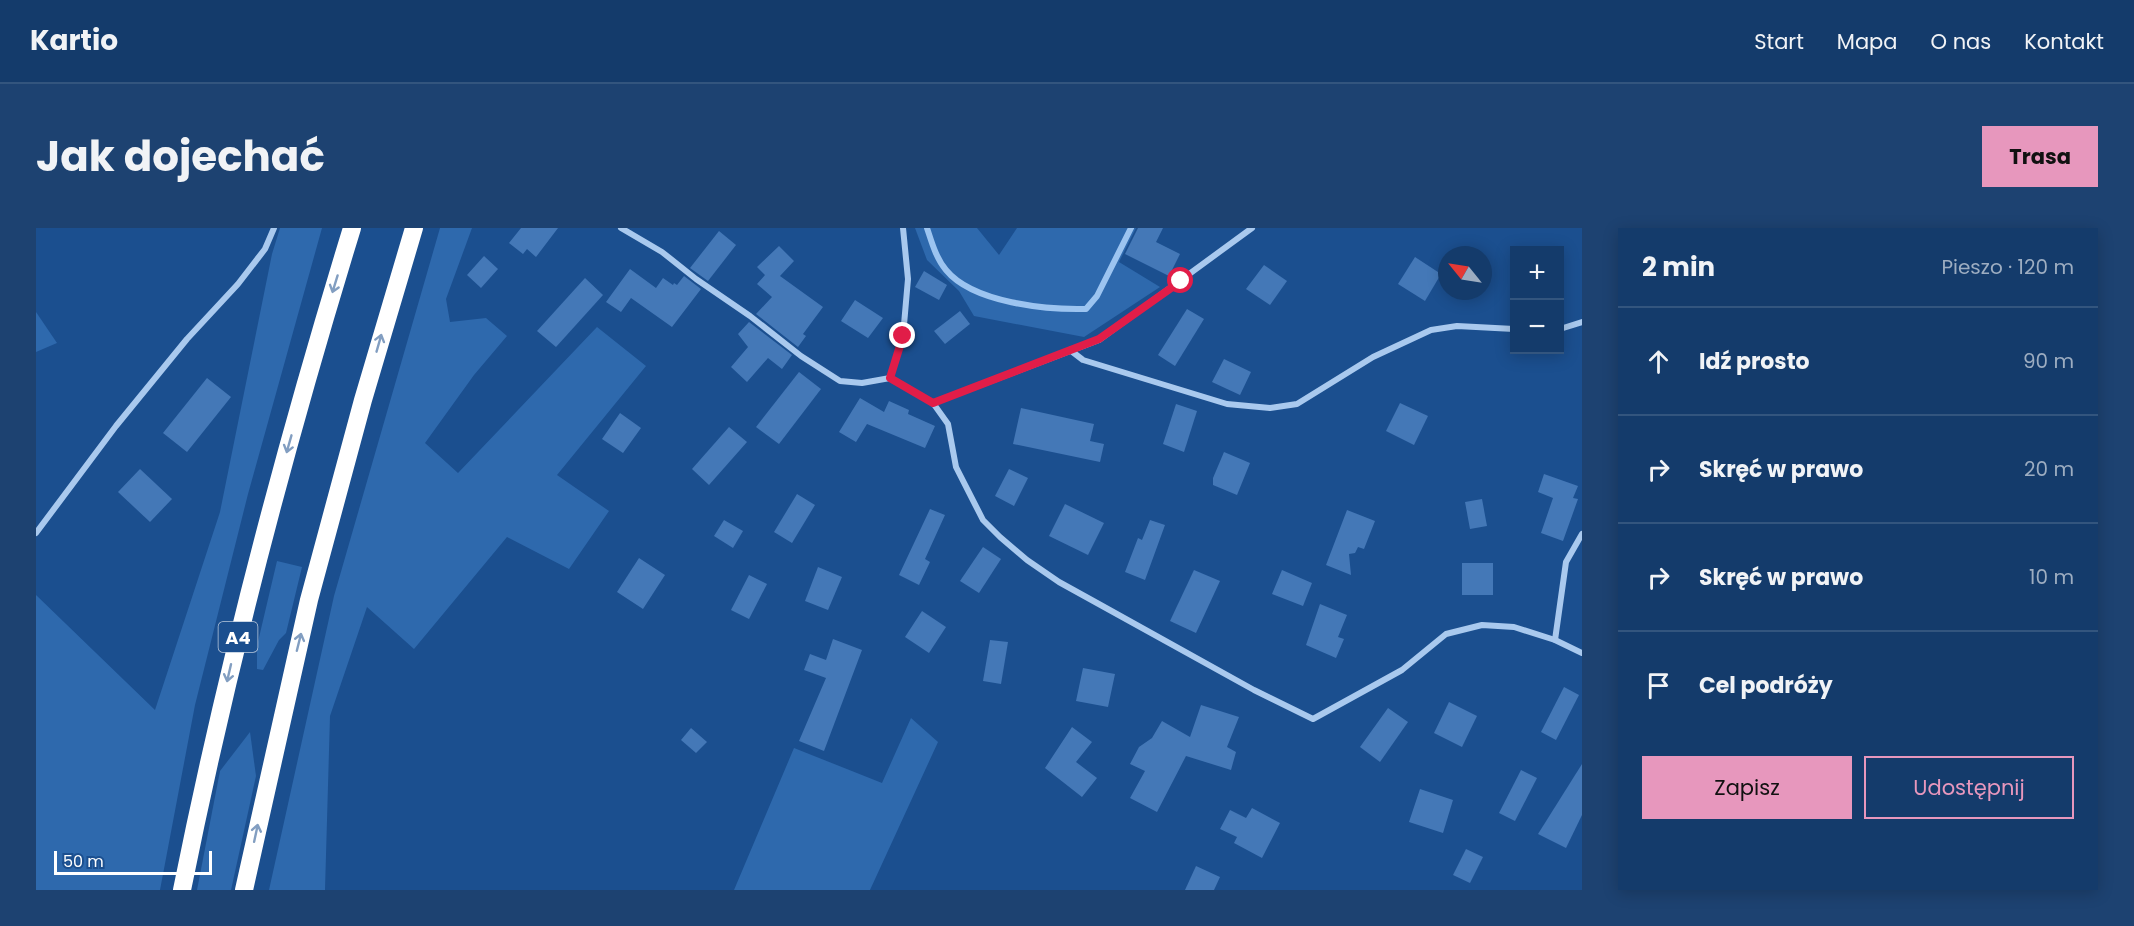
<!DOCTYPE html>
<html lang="pl">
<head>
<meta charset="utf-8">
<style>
  :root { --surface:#143b6b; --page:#1d4271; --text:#f1f3f6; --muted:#9dadc1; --line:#33557e; --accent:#e797bd }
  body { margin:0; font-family:Poppins,sans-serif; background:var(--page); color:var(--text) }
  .controls { position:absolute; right:18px; top:18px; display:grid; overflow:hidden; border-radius:0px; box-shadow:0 3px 15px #0003 }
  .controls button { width:54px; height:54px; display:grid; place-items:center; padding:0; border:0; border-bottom:2px solid var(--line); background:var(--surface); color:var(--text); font:30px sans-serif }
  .compass { position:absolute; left:1402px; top:18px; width:54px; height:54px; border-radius:50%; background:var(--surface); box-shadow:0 3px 15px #0003; rotate:300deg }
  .scale { position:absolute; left:18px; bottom:15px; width:158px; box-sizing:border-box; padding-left:6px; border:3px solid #fff; border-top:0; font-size:16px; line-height:21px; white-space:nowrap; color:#fff; -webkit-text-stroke:4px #1b4f8f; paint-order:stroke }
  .stop { position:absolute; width:18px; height:18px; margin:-14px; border:4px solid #e11d48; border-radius:50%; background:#fff }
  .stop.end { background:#e11d48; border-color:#fff; box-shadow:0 2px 6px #0008 }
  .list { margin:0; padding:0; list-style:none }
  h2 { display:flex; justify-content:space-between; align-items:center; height:78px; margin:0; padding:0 24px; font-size:26px }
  h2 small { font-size:20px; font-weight:400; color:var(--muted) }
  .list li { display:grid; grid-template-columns:39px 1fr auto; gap:18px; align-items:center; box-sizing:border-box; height:108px; padding:0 24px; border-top:2px solid var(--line) }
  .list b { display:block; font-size:22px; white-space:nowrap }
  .list em { font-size:20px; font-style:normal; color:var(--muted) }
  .actions { display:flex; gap:12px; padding:18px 24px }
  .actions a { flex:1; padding:14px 0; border:2px solid var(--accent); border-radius:0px; text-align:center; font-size:21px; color:var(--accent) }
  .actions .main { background:var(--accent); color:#111 }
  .icon { flex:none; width:33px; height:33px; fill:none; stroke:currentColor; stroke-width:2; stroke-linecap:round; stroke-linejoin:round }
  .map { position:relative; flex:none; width:1546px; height:662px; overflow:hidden; border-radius:0px }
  header { display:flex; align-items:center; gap:36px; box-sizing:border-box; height:84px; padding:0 30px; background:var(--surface); border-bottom:2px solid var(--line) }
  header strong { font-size:28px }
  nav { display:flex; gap:33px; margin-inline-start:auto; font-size:21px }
  .intro { display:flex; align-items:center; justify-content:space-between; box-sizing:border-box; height:144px; padding:0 36px }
  h1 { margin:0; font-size:42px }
  .button { padding:15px 27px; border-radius:0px; background:var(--accent); color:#111; font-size:21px; font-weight:700 }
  main { display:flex; gap:36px; padding:0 36px }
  aside { flex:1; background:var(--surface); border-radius:0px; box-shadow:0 3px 15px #0003 }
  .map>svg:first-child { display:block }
  .green { fill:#2e69ad }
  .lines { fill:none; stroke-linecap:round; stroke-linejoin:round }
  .stream { stroke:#9cc4f0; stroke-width:6 }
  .building { fill:#4478b7 }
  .street { stroke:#a9c9ee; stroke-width:6 }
  .highway { stroke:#fff; stroke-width:18 }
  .oneway { stroke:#829ec1 }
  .route { stroke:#e11d48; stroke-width:8 }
  .labels { text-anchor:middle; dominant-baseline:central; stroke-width:6; stroke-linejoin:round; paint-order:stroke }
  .shield { fill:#1b4f8f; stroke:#bbcadd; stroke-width:1.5 }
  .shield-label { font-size:18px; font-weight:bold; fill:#fff }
</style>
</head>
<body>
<header>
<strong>Kartio</strong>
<nav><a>Start</a><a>Mapa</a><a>O nas</a><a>Kontakt</a></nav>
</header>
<div class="intro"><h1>Jak dojechać</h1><a class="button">Trasa</a></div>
<main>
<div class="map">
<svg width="1546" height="662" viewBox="0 0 1546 662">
  <rect width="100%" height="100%" fill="#1b4f8f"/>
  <g class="green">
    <path d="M244,0H286L212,266L159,477L124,662H0V367L119,482L184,284L236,26Z"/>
    <path d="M404,0H436L410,71L414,94L450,90L471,108L438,147L389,215L422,245L561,99L610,138L521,247L573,283L533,341L471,309L378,421L331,379L294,488L289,662H233L298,368Z"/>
    <path d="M879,0H941L963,27L981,0H1100L1083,34L1124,59L1048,109L938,88L923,63L891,32Z"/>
    <path d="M0,84L21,115L0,124Z"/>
    <path d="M241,333L266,339L250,405L243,412L227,442L221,441V418Z"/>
    <path d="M875,490L902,514L834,662H698L758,520L846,555Z"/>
    <path d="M214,504L220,548L195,662H161L184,543Z"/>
  </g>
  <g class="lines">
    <path class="stream" d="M891,0C896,15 900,30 910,42C937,75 1011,82 1050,81L1061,68L1095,0"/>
  </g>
  <g class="building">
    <path d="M485,0H522L500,29L491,21L487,26L473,15Z"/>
    <path d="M1102,0H1127L1120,14L1144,26L1133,48L1089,26Z"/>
    <path d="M683,3L700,17L672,53L654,40Z"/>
    <path d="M743,18L758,33L744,48L787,79L767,106L770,108L762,119L720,86L736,69L721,56L729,47L721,39Z"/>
    <path d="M448,28L462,41L445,60L431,47Z"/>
    <path d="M1379,29L1405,46L1389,73L1362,56Z"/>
    <path d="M1228,37L1251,53L1234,77L1210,61Z"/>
    <path d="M594,41L620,60L627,50L637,57L638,55L641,57L648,48L665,61L636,99L595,70L585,84L570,74Z"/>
    <path d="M888,43L911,57L903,72L879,59Z"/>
    <path d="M549,50L567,67L520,119L501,103Z"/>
    <path d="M819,72L847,90L832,110L805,93Z"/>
    <path d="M1151,81L1168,91L1139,138L1122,127Z"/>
    <path d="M924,83L934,96L909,116L898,103Z"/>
    <path d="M713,94L756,127L746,141L732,130L711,154L695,139L712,119L702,106Z"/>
    <path d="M1188,131L1215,144L1204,167L1176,154Z"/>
    <path d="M763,144L785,161L743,216L720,199Z"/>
    <path d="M171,150L195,169L151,224L127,205Z"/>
    <path d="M824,170L848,184L853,173L873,182L872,186L899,198L889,220L831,196L820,214L803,204Z"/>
    <path d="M1364,175L1392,188L1378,217L1350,203Z"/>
    <path d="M1140,176L1161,183L1148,224L1127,216Z"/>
    <path d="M985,180L1058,196L1054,213L1068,216L1064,234L977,216Z"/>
    <path d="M584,185L605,200L587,225L566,211Z"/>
    <path d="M693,199L711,214L673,257L656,241Z"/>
    <path d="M1188,224L1214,235L1201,267L1177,257V250Z"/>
    <path d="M104,241L136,271L114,294L82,264Z"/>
    <path d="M973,241L992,250L978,278L959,268Z"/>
    <path d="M1508,246L1542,258L1537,270L1542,271L1527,313L1505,305L1517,270L1502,264Z"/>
    <path d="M761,266L779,277L756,315L738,304Z"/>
    <path d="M1446,271L1451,298L1434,301L1429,274Z"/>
    <path d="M1029,276L1068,295L1052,327L1013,308Z"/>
    <path d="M894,281L909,287L889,331L894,334L883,357L863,347Z"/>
    <path d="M1311,282L1339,293L1328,321L1322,319L1319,325L1313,326L1315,347L1290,337Z"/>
    <path d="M688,292L707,303L697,320L678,308Z"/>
    <path d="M1114,292L1129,297L1109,352L1089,344L1102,310L1106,312Z"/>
    <path d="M947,319L965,331L943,365L924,353Z"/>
    <path d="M603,330L629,347L607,381L581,364Z"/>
    <rect x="1426" y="335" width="31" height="32"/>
    <path d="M782,339L806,349L792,382L769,373Z"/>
    <path d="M1158,342L1184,353L1160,405L1134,393Z"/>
    <path d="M1246,342L1276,355L1267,378L1236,366Z"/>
    <path d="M713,347L731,356L713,391L695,382Z"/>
    <path d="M1284,376L1311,387L1302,409L1308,411L1300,430L1270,417Z"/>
    <path d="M886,383L910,399L893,425L869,409Z"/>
    <path d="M797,411L826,422L788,523L763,513L790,450L768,442L774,426L790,432Z"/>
    <path d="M954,412L972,414L965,456L947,453Z"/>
    <path d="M1047,440L1079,446L1072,479L1040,473Z"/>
    <path d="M1528,459L1543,467L1520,512L1505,504Z"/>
    <path d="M1413,474L1441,488L1426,519L1398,505Z"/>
    <path d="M1165,477L1203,489L1191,519L1200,524L1195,542L1150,528L1121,584L1094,570L1109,543L1094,536L1103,519L1116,510L1126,493L1154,509Z"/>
    <path d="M1352,480L1372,494L1344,534L1324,519Z"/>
    <path d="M1036,499L1056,514L1040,534L1061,550L1046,569L1009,540Z"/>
    <path d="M655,500L671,514L660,525L645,512Z"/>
    <path d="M1546,536V587L1530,620L1502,606Z"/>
    <path d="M1485,542L1501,550L1479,593L1463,585Z"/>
    <path d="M1384,561L1417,572L1407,605L1373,594Z"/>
    <path d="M1216,580L1244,595L1226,630L1198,615L1201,609L1184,601L1194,582L1210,590Z"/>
    <path d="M1430,621L1447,629L1434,655L1417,647Z"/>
    <path d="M1160,638L1184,649L1178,662H1149Z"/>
  </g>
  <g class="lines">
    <g class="street">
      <path d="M585,0L626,24L660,51L714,88L765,128L804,153L826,155L854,150"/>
      <path d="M867,0L872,51L867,108L854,150L897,175L912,196L920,239L947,292L964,309L991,332L1023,354L1061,375L1218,462L1277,491L1366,442L1410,406L1446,397L1478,399L1519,412L1546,425"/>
      <path d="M1524,101L1546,94"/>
      <path d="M1034,122L1047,132L1191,176L1234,180L1261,176L1337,129L1395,102L1421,98L1478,101"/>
      <path d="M897,175L1063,112L1216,0"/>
      <path d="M0,305L80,198L151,111L202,56L229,21L238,0"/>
      <path d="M1519,412L1530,334L1546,306"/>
    </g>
    <g class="highway">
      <path d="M146,662C191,438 249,218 316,0"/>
      <path d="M208,662L273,372L327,172L378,0"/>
    </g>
  </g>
  <defs><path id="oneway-shaft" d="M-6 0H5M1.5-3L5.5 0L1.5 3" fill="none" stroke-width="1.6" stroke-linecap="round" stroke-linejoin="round" transform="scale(1.5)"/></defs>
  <g class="oneway">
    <use href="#oneway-shaft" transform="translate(299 56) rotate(107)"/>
    <use href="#oneway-shaft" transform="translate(343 115) rotate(-74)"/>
    <use href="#oneway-shaft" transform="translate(253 216) rotate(106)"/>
    <use href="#oneway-shaft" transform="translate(263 414) rotate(-76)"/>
    <use href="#oneway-shaft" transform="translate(193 445) rotate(103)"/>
    <use href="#oneway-shaft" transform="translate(220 605) rotate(-78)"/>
  </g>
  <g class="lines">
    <path class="route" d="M867,108L854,150L897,175L1063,111L1145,53"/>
  </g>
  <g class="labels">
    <rect class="shield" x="182.5" y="394" width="39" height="30" rx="4.5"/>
    <g class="shield-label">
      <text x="202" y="409">A4</text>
    </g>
  </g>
</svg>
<div class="controls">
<button>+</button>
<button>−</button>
</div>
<svg class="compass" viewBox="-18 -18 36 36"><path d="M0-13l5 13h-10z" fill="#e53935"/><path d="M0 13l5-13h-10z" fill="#9dadc1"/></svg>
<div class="scale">50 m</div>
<div class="stop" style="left:1145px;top:53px"></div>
<div class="stop end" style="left:867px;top:108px"></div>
</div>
<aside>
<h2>2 min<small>Pieszo · 120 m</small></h2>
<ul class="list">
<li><svg class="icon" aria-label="ahead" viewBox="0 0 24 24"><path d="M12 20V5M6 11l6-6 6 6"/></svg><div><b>Idź prosto</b></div><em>90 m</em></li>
<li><svg class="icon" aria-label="right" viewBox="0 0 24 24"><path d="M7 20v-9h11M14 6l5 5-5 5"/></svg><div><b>Skręć w prawo</b></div><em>20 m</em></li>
<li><svg class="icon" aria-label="right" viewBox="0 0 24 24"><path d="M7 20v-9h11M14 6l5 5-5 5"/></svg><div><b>Skręć w prawo</b></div><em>10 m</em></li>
<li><svg class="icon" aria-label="arrive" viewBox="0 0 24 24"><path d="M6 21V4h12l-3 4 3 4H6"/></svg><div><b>Cel podróży</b></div></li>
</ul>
<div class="actions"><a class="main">Zapisz</a><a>Udostępnij</a></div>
</aside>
</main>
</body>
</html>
